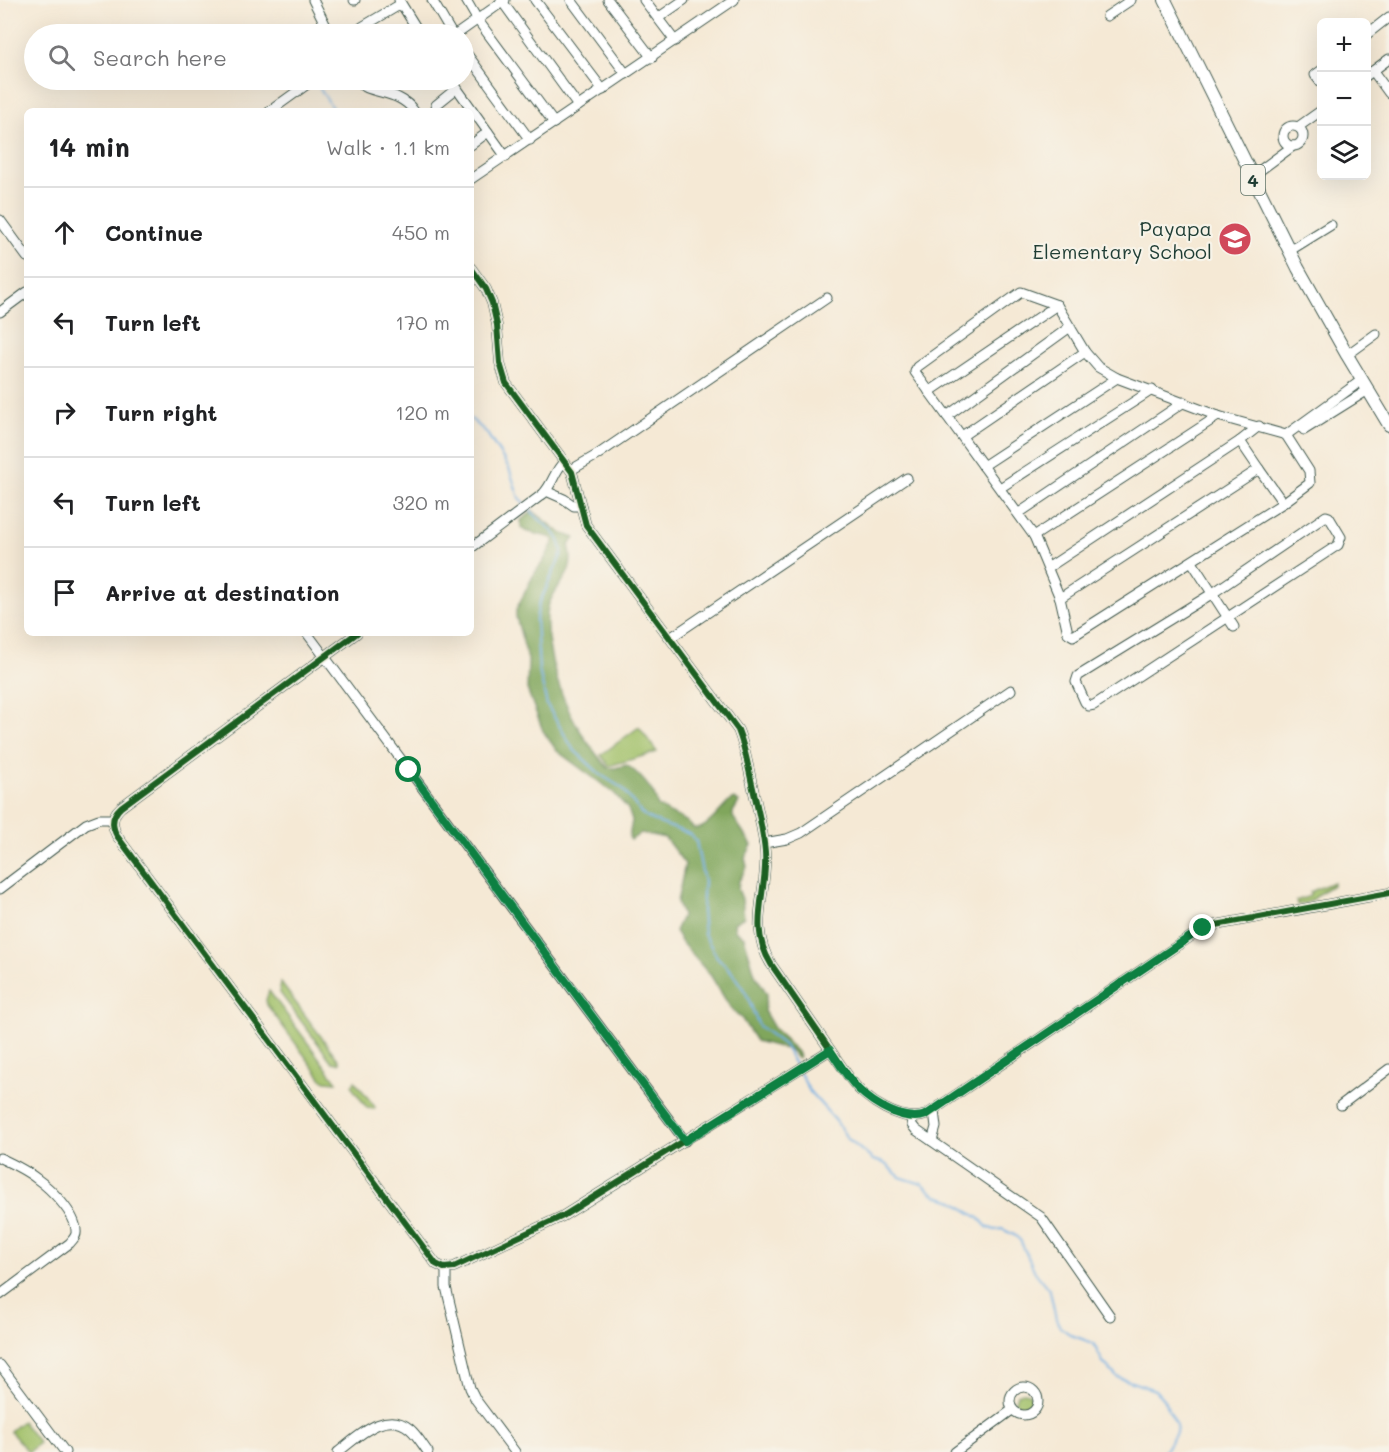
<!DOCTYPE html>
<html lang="en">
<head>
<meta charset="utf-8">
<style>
  :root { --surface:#fff; --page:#f6f6f6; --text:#202124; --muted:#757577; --line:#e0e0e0 }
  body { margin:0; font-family:Mali,sans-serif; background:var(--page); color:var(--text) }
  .controls { position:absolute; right:18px; top:18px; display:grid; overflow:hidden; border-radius:9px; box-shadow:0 6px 24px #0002 }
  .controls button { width:54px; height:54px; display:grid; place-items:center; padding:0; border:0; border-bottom:2px solid var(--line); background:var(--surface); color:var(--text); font:30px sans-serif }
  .stop { position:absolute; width:18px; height:18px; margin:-14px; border:4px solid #0b8043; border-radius:50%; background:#fff }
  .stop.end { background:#0b8043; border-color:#fff; box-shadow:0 2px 6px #0008 }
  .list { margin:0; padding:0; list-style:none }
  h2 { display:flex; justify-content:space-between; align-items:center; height:78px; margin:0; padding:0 24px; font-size:26px }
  h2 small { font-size:20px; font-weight:400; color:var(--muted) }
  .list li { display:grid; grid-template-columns:39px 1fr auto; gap:18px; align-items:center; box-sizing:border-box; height:90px; padding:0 24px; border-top:2px solid var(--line) }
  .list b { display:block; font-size:22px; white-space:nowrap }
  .list em { font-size:20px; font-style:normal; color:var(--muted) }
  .icon { flex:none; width:33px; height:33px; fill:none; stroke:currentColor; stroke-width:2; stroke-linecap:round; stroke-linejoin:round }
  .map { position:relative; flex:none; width:1389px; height:1452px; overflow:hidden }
  .search { position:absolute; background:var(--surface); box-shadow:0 6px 24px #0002; left:24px; top:24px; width:450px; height:66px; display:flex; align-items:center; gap:15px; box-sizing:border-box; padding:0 21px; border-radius:33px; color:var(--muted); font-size:22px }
  .panel { position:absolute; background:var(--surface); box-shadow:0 6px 24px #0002; left:24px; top:108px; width:450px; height:528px; border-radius:9px }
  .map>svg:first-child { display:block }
  .green { fill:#a0c068; stroke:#607e4e; stroke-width:1.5 }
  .forest { fill:#80a65c; stroke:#507248; stroke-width:1.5 }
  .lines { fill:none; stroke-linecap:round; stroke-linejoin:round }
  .stream { stroke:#70aee3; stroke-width:2 }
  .minor-casing { stroke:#3f574c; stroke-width:11 }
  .highway-casing { stroke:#3f574c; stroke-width:14 }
  .minor { stroke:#fff; stroke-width:9 }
  .highway { stroke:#fff; stroke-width:12 }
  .cycleway-casing { stroke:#f7f3e8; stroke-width:10 }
  .cycleway { stroke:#1b5e20; stroke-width:6 }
  .route { stroke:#0b8043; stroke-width:8 }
  .labels { text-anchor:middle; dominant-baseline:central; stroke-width:4.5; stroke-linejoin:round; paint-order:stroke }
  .shield { fill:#f7f3e8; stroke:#60746a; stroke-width:1.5 }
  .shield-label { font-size:18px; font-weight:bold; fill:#1f3d34 }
  .poi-label { font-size:20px; fill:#1f3d34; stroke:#f7f3e8; text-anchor:end }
</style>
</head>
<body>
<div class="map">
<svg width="1389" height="1452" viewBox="0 0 1389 1452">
  <rect width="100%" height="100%" fill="#f7f3e8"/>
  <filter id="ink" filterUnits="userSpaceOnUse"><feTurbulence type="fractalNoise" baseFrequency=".0167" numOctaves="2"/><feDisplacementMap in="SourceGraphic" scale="12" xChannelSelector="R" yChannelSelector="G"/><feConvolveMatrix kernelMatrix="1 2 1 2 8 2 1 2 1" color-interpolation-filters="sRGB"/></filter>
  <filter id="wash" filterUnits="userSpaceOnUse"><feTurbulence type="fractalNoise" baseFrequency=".008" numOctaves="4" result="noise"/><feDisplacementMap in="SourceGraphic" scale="24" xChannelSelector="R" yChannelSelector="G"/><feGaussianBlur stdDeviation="1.35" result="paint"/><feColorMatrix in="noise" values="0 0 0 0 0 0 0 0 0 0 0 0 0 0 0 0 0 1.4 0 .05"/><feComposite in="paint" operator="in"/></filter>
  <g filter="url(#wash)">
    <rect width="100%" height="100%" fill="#f5e9d5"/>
    <g class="green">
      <path d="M639,727L657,752L609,766L601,755Z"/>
      <path d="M1333,882V885C1318,891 1316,903 1297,905L1296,901L1310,896V892Z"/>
      <path d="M281,983L340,1062L338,1063L332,1062L280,993L279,987Z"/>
      <path d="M269,991L337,1082H336L326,1081L322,1079L267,1005L266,1000Z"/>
      <path d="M355,1081L375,1107L374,1109L367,1108L354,1090L352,1085Z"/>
      <circle cx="1024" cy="1401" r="9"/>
      <path d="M22,1421L39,1443L28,1452L10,1431Z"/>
    </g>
    <path class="forest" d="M533,511L561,533L575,538L569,545C577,576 558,580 549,604C545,616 547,632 549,645C557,693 575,731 608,768H615L627,765C638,773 657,792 657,805C668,814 676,815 686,821C689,823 691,826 693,828C705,833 722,807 730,801L734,799L739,802L733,812V817L752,845L745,858L747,867L739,881L738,889L742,899L744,917L734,923L735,930L744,937L755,974L767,994L764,1011L774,1028L797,1052L799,1057L797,1058L790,1050L756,1041L742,1019L730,1007L711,976L682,943L675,931L682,916L677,902L685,864L665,838L641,833L631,840L629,837L632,821L628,809L614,793L557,751L543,731L527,689L528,660L516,617V610L534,574L543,562L554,541L552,538L525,531L521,527V520Z"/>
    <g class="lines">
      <g class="stream">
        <path d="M319,87L334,111"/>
        <path d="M471,372V373"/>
        <path d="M471,419L486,432L504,460L509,468L519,498L524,503"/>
        <path d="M528,507C532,511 534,515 538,518C550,529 561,535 562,553L539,604L536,620L539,670L547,705L573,749L601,775L622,788L641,813L648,818L662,824L690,834L696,841L704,882L702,910L704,934L717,957L731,971L746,993L759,1026L784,1045L797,1068"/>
        <path d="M800,1073L810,1092L836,1121L847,1138L873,1160L884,1163L900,1177L922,1184L937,1196L951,1200L963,1208L979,1218L987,1227L995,1230L1002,1229L1014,1235L1020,1240L1035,1272L1050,1291L1056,1319L1060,1327L1071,1335L1093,1343L1103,1362L1117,1377L1155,1390L1163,1399L1177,1425L1176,1432L1164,1452"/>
      </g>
    </g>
  </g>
  <g filter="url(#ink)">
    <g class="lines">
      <defs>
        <g id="minor">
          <path d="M313,0L330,34"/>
          <path d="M354,0H355"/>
          <path d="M399,0L420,34"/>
          <path d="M432,0L452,34"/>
          <path d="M466,0L477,19L554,123"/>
          <path d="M501,0L578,106"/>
          <path d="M535,0L603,90"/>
          <path d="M571,0L626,74"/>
          <path d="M608,0L652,58"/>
          <path d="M644,0L675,41"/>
          <path d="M1107,16L1131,0"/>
          <path d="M658,18L684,0"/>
          <path d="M362,27L401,4"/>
          <path d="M404,34L416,28"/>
          <path d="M457,34L505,0"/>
          <path d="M1366,35L1389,17"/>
          <path d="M464,50L530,140"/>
          <path d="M1322,70L1315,75L1322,84"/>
          <path d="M1373,71L1389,93"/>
          <path d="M1366,76L1389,59"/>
          <path d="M354,80C372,96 399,89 414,111"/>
          <path d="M451,80L506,157"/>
          <path d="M436,105L457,88"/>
          <path d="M270,111L313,80"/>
          <circle cx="1293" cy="136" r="10"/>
          <path d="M1298,127L1322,110"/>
          <path d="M471,145L488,132"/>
          <path d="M1251,177L1293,146"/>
          <path d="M471,179L734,0"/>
          <path d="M0,220L27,257"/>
          <path d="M1289,251L1331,225"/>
          <path d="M471,268L486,289L492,303L497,325L500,363L506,383L572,472L586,525L738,730C745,747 748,766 752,784C757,806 763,829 765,852C768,893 747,925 771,964L851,1080C865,1100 902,1124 926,1115L1205,927L1389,893"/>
          <path d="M1021,292L1057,305L1085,352L1098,367L1117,378L1218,416L1286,435L1309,471L1310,483L1283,503L1073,636L1068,633L1060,598L1034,536L915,372L917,367Z"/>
          <path d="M0,312L27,292"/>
          <path d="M1347,355L1376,334"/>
          <path d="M929,392L1057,305"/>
          <path d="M947,416L1070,327"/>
          <path d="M1304,430L1368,390"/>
          <path d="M1286,435L1362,380"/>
          <path d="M962,436L1085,352"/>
          <path d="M983,466L1117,378"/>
          <path d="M1259,469L1283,503"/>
          <path d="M571,470L597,455L827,298"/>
          <path d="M1000,488L1152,390"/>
          <path d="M546,491L564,499L574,506H581"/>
          <path d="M1019,513L1184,402"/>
          <path d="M1326,516L1329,517L1341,537L1338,545L1094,705L1089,706L1085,702L1076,682L1078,676L1213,593Z"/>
          <path d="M1034,536L1218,416"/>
          <path d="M471,548L543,494C553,484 554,471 564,462"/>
          <path d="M1192,562L1234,627"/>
          <path d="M1049,567L1240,441L1259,426"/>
          <path d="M1060,598L1259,469L1240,441"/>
          <path d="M307,633L685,1141"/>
          <path d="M357,633L121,807C112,815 111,825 117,836L436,1264L444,1268L454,1267L563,1216L830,1050"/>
          <path d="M670,638L907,478"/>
          <path d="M764,843L787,839L801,833L1011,690"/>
          <path d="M0,889L86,824L99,819H113"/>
          <path d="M1341,1105L1389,1069"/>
          <path d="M911,1118L912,1125L916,1130L1041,1217L1110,1316"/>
          <path d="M932,1141L936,1127L934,1111"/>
          <path d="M0,1158C13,1164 26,1170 37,1179C50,1188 76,1214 76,1231C77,1236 73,1239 70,1243L0,1295"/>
          <path d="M446,1268V1287L470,1388L476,1400L515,1452"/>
          <path d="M0,1365L65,1452"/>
          <circle cx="1024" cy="1401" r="14"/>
          <path d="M338,1452C357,1438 385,1408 410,1429C417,1435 422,1444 428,1452"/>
          <path d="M955,1452L1012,1410"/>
        </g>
        <path id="highway" d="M1165,0L1298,268L1347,355L1389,425"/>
      </defs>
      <use href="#minor" class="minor-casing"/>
      <use href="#highway" class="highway-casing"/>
      <use href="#minor" class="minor"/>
      <use href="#highway" class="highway"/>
      <defs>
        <g id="cycleway">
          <path d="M471,268L486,289L492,303L497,325L500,363L506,383L572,472L586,525L738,730C745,747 748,766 752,784C757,806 763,829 765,852C768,893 747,925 771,964L851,1080C865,1100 902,1124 926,1115L1205,927L1389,893"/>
          <path d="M357,633L121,807C112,815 111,825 117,836L436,1264L444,1268L454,1267L563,1216L830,1050"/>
        </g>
      </defs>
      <use href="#cycleway" class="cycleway-casing"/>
      <use href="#cycleway" class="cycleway"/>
    </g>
  </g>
  <g class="lines" filter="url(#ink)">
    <path class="route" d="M409,770L685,1141L830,1050C839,1063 847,1078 858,1089C873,1104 905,1123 926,1115L1203,928"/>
  </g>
  <defs>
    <symbol id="school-disc" viewBox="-11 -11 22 22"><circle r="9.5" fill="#d1495b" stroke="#f7f3e8"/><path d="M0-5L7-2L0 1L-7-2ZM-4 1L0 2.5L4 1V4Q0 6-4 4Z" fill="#fff"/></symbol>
  </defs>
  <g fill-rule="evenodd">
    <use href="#school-disc" x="1216" y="220" width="38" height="38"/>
  </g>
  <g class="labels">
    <rect class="shield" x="1241" y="165" width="24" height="30" rx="4.5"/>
    <g class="shield-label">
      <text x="1253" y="180">4</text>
    </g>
    <g class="poi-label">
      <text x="1212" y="228">Payapa<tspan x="1212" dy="23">Elementary School</tspan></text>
    </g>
  </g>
</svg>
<div class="controls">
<button>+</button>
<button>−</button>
<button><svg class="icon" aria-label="layers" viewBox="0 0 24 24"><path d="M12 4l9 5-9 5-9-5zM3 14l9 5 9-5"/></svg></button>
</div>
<div class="stop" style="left:409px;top:770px"></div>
<div class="stop end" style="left:1203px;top:928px"></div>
<div class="search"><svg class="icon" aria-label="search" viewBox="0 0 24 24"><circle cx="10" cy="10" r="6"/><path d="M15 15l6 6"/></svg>Search here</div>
<section class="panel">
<h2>14 min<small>Walk · 1.1 km</small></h2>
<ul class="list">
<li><svg class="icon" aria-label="ahead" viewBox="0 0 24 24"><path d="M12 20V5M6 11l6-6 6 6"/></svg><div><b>Continue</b></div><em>450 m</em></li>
<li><svg class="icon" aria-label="left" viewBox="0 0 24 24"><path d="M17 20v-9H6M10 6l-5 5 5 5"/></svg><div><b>Turn left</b></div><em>170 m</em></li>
<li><svg class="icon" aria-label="right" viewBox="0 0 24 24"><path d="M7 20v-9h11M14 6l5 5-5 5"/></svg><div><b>Turn right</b></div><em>120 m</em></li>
<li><svg class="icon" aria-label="left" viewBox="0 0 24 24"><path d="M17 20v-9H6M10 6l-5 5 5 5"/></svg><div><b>Turn left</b></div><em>320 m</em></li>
<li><svg class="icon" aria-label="arrive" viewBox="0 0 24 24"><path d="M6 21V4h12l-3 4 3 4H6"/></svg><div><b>Arrive at destination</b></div></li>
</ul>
</section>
</div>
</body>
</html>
